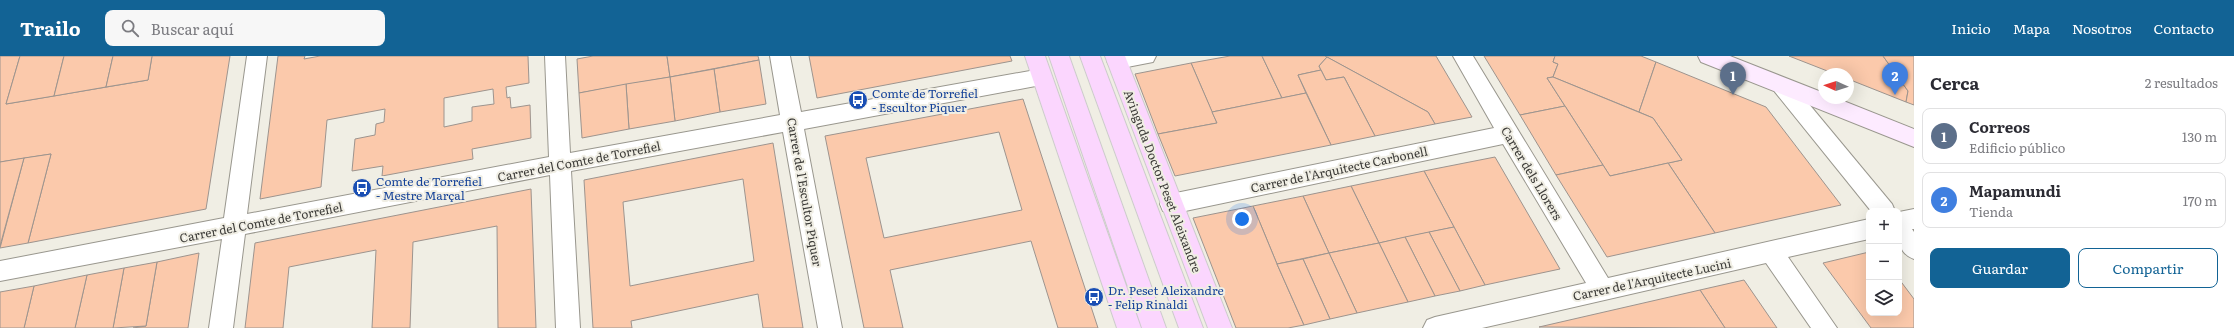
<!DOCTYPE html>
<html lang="es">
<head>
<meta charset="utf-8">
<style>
  :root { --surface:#fff; --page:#f7f7f7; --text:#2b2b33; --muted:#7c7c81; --line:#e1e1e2; --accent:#126395 }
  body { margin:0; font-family:Literata,serif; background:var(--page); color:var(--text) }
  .controls { position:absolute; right:12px; bottom:12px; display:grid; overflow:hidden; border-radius:8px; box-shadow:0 4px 16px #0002 }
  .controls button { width:36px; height:36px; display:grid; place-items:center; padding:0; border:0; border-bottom:1px solid var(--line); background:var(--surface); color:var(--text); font:20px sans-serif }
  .compass { position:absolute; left:1818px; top:12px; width:36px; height:36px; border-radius:50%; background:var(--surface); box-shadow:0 4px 16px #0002; rotate:273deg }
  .you { position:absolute; left:1242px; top:163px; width:14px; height:14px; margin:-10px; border:3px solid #fff; border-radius:50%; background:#1a73e8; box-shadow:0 0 0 6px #1a73e833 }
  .badge { display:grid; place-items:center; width:26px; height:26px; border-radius:50%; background:var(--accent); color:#fff; font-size:13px; font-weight:700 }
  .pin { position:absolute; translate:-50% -33px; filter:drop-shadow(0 1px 2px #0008) }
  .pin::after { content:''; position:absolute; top:21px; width:14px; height:12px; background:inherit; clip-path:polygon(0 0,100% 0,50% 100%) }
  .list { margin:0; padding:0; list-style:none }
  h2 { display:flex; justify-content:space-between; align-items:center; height:52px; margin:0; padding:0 16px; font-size:17px }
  h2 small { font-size:13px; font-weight:400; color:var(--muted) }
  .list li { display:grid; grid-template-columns:26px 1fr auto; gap:12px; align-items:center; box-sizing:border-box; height:56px; margin:0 8px 8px; padding:0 8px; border:1px solid var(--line); border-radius:8px }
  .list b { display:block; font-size:15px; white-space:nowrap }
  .list p { margin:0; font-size:13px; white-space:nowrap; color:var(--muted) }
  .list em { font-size:13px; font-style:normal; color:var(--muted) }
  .actions { display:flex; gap:8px; padding:12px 16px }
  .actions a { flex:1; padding:9px 0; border:1px solid var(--accent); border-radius:8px; text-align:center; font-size:14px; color:var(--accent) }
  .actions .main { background:var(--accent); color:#fff }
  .icon { flex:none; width:22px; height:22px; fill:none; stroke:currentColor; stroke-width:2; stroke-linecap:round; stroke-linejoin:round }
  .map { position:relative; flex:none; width:1914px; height:272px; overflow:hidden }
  header { display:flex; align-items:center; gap:24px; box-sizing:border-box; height:56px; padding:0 20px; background:var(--accent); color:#fff }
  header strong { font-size:19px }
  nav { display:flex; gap:22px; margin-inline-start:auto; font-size:14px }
  .search { width:280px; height:36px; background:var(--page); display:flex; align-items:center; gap:10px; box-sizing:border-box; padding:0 14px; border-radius:8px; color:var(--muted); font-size:15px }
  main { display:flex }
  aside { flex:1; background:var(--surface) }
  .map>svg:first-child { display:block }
  .building { fill:#fbc9ab; stroke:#9d948e; fill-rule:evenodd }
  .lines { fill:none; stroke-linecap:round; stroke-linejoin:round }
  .street-casing { stroke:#99978e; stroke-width:2 }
  .secondary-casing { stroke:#99978e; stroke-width:2 }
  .primary-casing { stroke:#cccccb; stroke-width:2 }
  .street { fill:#fff; fill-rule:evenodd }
  .secondary { fill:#fdebff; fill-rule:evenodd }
  .primary { fill:#fbd6fe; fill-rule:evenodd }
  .labels { text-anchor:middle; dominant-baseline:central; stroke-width:4; stroke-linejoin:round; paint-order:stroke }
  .transit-label { font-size:12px; fill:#164399; stroke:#f0eee4; text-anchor:start }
  .street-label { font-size:12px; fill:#3c3b38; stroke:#f0eee4 }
</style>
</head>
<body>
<header>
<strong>Trailo</strong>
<div class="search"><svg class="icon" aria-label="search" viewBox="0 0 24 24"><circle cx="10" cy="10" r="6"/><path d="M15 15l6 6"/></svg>Buscar aquí</div>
<nav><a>Inicio</a><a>Mapa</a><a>Nosotros</a><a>Contacto</a></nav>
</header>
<main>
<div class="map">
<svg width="1914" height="272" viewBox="0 0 1914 272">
  <rect width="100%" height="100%" fill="#f0eee4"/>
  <g class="building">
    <path d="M0,0H20L6,48L148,24L152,0H230L206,153L28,187L51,98L0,106Z"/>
    <path d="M20,0H64L54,40L6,48Z"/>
    <path d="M64,0H113L106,31L54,40Z"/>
    <path d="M113,0H152L148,24L106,31Z"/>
    <path d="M278,0H305L304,3L320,0H528L529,27L506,31L507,42L510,41L511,52L530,49L531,82L472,93L473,103L382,120L383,110L352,115L355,83L375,79L376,68L384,66L385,53L327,64L321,131L260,143ZM493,33L494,48L472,51V65L444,71V42Z"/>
    <path d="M593,0H667L670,21L579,37L577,3Z"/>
    <path d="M667,0H758L759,4L670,21Z"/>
    <path d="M809,0H1010L1012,5L817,42Z"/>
    <path d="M1230,0H1262L1282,42L1212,56L1191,7Z"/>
    <path d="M1262,0H1325L1327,1L1319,10L1321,14L1298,19L1306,37L1282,42Z"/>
    <path d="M1325,0H1436L1472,61L1435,68L1428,56Z"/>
    <path d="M1484,0H1555L1553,6L1558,8L1553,21L1547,22L1565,50L1520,59Z"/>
    <path d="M1555,0H1641L1656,6L1639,56L1553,21L1558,8L1553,6Z"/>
    <path d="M1789,0H1883L1908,35L1906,46L1848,23V18H1835Z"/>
    <path d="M1883,0H1914V49L1906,46L1908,35Z"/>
    <path d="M1327,1L1428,56L1435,68L1375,80L1344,21L1326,24L1319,10Z"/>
    <path d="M759,4L766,48L720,56L714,13Z"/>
    <path d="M1656,6L1766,51L1841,149L1715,177L1668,107L1682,104L1653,62L1639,56Z"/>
    <path d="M1191,7L1217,67L1158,78L1135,18Z"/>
    <path d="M714,13L720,56L675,65L670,21Z"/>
    <path d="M1321,14L1326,24L1344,21L1375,80L1331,89L1298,19Z"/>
    <path d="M670,21L675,65L629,73L626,28Z"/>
    <path d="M1553,21L1653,62L1682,104L1610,120L1547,22Z"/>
    <path d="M626,28L629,73L582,82L579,37Z"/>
    <path d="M1306,37L1331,89L1175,120L1158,78L1217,67L1212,56Z"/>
    <path d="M1023,43L1098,272H1058L1031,185L890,214L903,272H864L825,80ZM999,76L1022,154L884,182L866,102Z"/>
    <path d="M1565,50L1603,109L1556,119L1520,59Z"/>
    <path d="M773,87L803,272H763L758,238L631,265L632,272H593L584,124ZM743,123L754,205L630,230L623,146Z"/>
    <path d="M51,98L28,187L0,192L24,102Z"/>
    <path d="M1495,101L1560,213L1485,229L1424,115Z"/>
    <path d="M24,102L0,190V106Z"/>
    <path d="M1668,107L1715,177L1607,201L1556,119L1603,109L1610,120Z"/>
    <path d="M1424,115L1454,171L1379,187L1351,130Z"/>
    <path d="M1351,130L1379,187L1329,197L1303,140Z"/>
    <path d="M531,133L536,272H498L497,170L413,186L410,272H372L376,194L289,211L283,272H245L255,187Z"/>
    <path d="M1303,140L1329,197L1277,208L1253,150Z"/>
    <path d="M1253,150L1277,208L1304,269L1288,272H1236L1193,162Z"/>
    <path d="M1454,171L1485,229L1460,235L1429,176Z"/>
    <path d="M1429,176L1460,235L1435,240L1405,181Z"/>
    <path d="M1405,181L1435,240L1408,246L1379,187Z"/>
    <path d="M1379,187L1408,246L1357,257L1329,197Z"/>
    <path d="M1869,196V257H1899V223L1914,243V272H1871L1823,207Z"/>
    <path d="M199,197L188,272H133L146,270L157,206Z"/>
    <path d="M1329,197L1357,257L1330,263L1303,203Z"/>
    <path d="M1303,203L1330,263L1304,269L1277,208Z"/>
    <path d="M157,206L146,270L113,272L124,212Z"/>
    <path d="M124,212L113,272H75L87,219Z"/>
    <path d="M87,219L75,272H24L34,230Z"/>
    <path d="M1744,224L1777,272H1725L1700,234Z"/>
    <path d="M34,230L24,272H0V236Z"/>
    <path d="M1700,234L1725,272L1539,271Z"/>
  </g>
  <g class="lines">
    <defs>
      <g id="street">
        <path d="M247,0H267L247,158L549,101L545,0H565L570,97L780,59L770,0H790L801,56L1041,13L1048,15L1051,21L1048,27L1041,29L804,73L842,272H818L783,76L571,115L580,272H556L550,119L245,178L233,272H209L222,183L0,225V205L224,162Z"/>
        <path d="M1109,0H1156L1153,6L1117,13L1110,11L1107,5Z"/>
        <path d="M1453,0H1473L1608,222L1869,163V183L1788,201L1837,272H1811L1766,207L1482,272H1423L1427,264L1435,261L1586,227L1503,88L1171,158L1163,155L1160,148L1163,141L1171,138L1494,72Z"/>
        <path d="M1782,22L1789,24L1892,148L1895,155H1871L1775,36L1772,30L1775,24Z"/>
        <path d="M1914,153V173H1912L1914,176V203C1894,196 1899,175 1899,156Z"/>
      </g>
      <path id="secondary" d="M1698,0H1730L1824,37V42H1836L1914,73V91L1701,6Z"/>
      <g id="primary">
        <path d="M1025,0H1045L1141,272H1117Z"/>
        <path d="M1049,0H1069L1166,272H1142Z"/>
        <path d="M1080,0H1100L1203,272H1179Z"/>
        <path d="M1105,0H1125L1232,272H1208Z"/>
      </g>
    </defs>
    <use href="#street" class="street-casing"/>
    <use href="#secondary" class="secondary-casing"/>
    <use href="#primary" class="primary-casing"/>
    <use href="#street" class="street"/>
    <use href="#secondary" class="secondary"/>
    <use href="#primary" class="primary"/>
  </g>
  <defs>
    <symbol id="bus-disc" viewBox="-11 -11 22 22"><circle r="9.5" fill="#1a4fb4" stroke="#f0eee4"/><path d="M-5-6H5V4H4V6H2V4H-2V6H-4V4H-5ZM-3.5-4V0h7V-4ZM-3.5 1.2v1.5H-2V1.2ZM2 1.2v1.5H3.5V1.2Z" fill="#fff"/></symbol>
  </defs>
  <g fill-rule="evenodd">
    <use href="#bus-disc" x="847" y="33" width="22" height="22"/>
    <use href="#bus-disc" x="351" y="121" width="22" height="22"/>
    <use href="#bus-disc" x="1083" y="230" width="22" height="22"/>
  </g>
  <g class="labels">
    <g class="transit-label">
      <text x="872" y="37">Comte de Torrefiel<tspan x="872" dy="14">- Escultor Piquer</tspan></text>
      <text x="376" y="125">Comte de Torrefiel<tspan x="376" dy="14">- Mestre Marçal</tspan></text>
      <text x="1108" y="234">Dr. Peset Aleixandre<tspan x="1108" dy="14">- Felip Rinaldi</tspan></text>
    </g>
    <g class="street-label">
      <text transform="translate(579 105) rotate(-11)">Carrer del Comte de Torrefiel</text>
      <text transform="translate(1339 113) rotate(-12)">Carrer de l'Arquitecte Carbonell</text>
      <text transform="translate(1532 117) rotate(59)">Carrer dels Llorers</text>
      <text transform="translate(1163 125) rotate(69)">Avinguda Doctor Peset Aleixandre</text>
      <text transform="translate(805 136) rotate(80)">Carrer de l'Escultor Piquer</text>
      <text transform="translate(261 166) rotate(-11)">Carrer del Comte de Torrefiel</text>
      <text transform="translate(1652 223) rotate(-12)">Carrer de l'Arquitecte Lucini</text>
    </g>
  </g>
</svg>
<div class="controls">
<button>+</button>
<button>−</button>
<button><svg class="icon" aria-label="layers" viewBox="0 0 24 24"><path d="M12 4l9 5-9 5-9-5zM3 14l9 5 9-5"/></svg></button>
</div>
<svg class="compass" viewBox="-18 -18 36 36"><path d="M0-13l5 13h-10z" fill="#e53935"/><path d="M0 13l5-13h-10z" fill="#7c7c81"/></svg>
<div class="you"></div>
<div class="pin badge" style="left:1733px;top:39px;background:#5c6f8a">1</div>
<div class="pin badge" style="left:1895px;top:39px;background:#3f7fe0">2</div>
</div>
<aside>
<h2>Cerca<small>2 resultados</small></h2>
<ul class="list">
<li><span class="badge" style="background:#5c6f8a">1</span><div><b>Correos</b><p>Edificio público</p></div><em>130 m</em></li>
<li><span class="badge" style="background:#3f7fe0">2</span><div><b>Mapamundi</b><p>Tienda</p></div><em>170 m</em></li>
</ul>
<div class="actions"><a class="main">Guardar</a><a>Compartir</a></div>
</aside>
</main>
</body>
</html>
